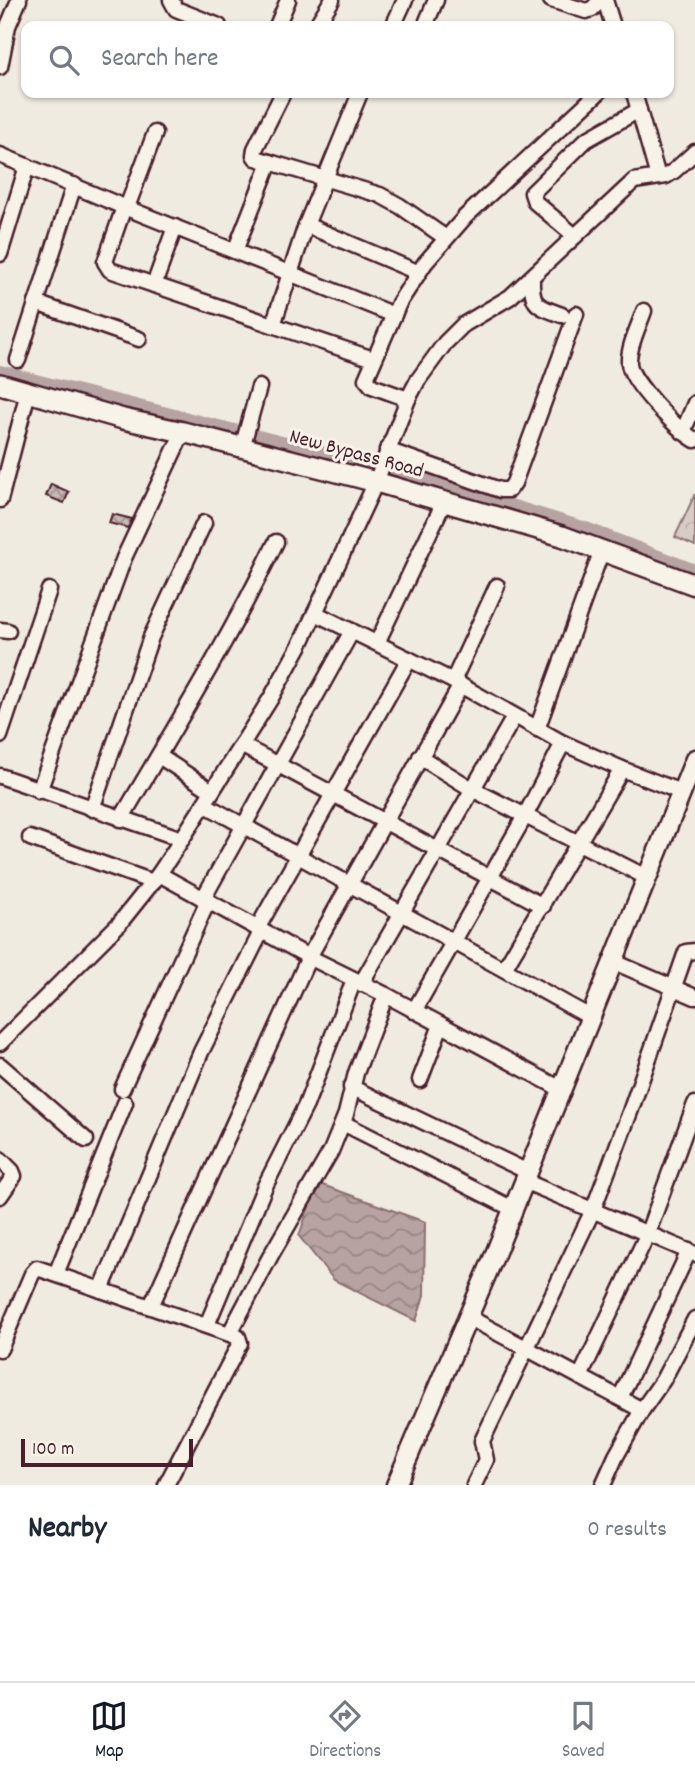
<!DOCTYPE html>
<html lang="en">
<head>
<meta charset="utf-8">
<style>
  :root { --surface:#fff; --page:#f2f2f3; --text:#1f2937; --muted:#747a83; --line:#e0e1e3; --accent:#111827 }
  body { margin:0; font-family:Dekko,sans-serif; background:var(--page); color:var(--text) }
  .scale { position:absolute; left:21px; bottom:18px; width:172px; box-sizing:border-box; padding-left:7px; border:4px solid #4a1f2b; border-top:0; font-size:19px; line-height:24px; white-space:nowrap; color:#4a1f2b; -webkit-text-stroke:5px #f7f3e8; paint-order:stroke }
  .list { margin:0; padding:0; list-style:none }
  h2 { display:flex; justify-content:space-between; align-items:center; height:91px; margin:0; padding:0 28px; font-size:30px }
  h2 small { font-size:23px; font-weight:400; color:var(--muted) }
  .icon { flex:none; width:38px; height:38px; fill:none; stroke:currentColor; stroke-width:2; stroke-linecap:round; stroke-linejoin:round }
  .map { position:relative; flex:none; width:695px; height:1485px; overflow:hidden }
  .search { position:absolute; background:var(--surface); box-shadow:0 2px 5px #0004; left:21px; right:21px; top:21px; height:77px; display:flex; align-items:center; gap:18px; box-sizing:border-box; padding:0 24px; border-radius:14px; color:var(--muted); font-size:26px }
  .sheet { height:196px; background:var(--surface) }
  nav { display:flex; justify-content:space-around; align-items:center; box-sizing:border-box; height:98px; border-top:2px solid var(--line); background:var(--surface); font-size:19px; color:var(--muted) }
  nav a { display:grid; justify-items:center; gap:4px }
  nav .on { color:var(--accent) }
  .map>svg:first-child { display:block }
  .park { fill:url(#park-crowns); stroke:#917678; stroke-width:2 }
  .water { fill:url(#water-waves); stroke:#8b6f72; stroke-width:2 }
  .lines { fill:none; stroke-linecap:round; stroke-linejoin:round }
  .canal { stroke:#b7a4a2; stroke-width:12 }
  .building { fill:url(#building-cross-hatch); stroke:#4a1f2b; stroke-width:2 }
  .minor-casing { stroke:#4a1f2b; stroke-width:19 }
  .tertiary-casing { stroke:#4a1f2b; stroke-width:23 }
  .secondary-casing { stroke:#4a1f2b; stroke-width:24 }
  .minor { stroke:#f7f3e8; stroke-width:14 }
  .tertiary { stroke:#f7f3e8; stroke-width:18 }
  .secondary { stroke:#f7f3e8; stroke-width:19 }
  .labels { text-anchor:middle; dominant-baseline:central; stroke-width:6; stroke-linejoin:round; paint-order:stroke }
  .street-label { font-size:21px; fill:#4a1f2b; stroke:#f7f3e8 }
</style>
</head>
<body>
<div class="map">
<svg width="695" height="1485" viewBox="0 0 695 1485">
  <defs>
    <pattern id="park-crowns" width="20" height="18" patternUnits="userSpaceOnUse" patternTransform="scale(1.75)"><rect width="20" height="18" fill="#d8cdc6"/><path d="M2 6a3 3 0 1 1 6 0M12 15a3 3 0 1 1 6 0" fill="none" stroke="#bbb0aa"/></pattern>
    <pattern id="water-waves" width="16" height="10" patternUnits="userSpaceOnUse" patternTransform="scale(1.75)"><rect width="16" height="10" fill="#b7a4a2"/><path d="M0 5q4-4 8 0t8 0" fill="none" stroke="#978584"/></pattern>
    <pattern id="building-cross-hatch" width="8" height="8" patternUnits="userSpaceOnUse" patternTransform="scale(1.75)"><rect width="8" height="8" fill="#c6b8b3"/><path d="M0 0l8 8M0 8l8-8" fill="none" stroke="#a39592"/></pattern>
  </defs>
  <rect width="100%" height="100%" fill="#f0ebe0"/>
  <filter id="ink" filterUnits="userSpaceOnUse"><feTurbulence type="fractalNoise" baseFrequency=".0143" numOctaves="2"/><feDisplacementMap in="SourceGraphic" scale="14" xChannelSelector="R" yChannelSelector="G"/><feConvolveMatrix kernelMatrix="1 2 1 2 8 2 1 2 1" color-interpolation-filters="sRGB"/></filter>
  <g filter="url(#ink)">
    <path class="park" d="M695,494V546L675,537Z"/>
    <path class="water" d="M317,1183L425,1222L424,1295L416,1321L334,1280L299,1236Z"/>
    <g class="lines">
      <path class="canal" d="M0,371L413,475L589,529L695,570"/>
    </g>
    <g class="building">
      <path d="M51,484L69,492L64,503L46,496Z"/>
      <path d="M112,514L132,519L128,528L109,523Z"/>
    </g>
    <g class="lines">
      <defs>
        <g id="minor">
          <path d="M171,0L176,9L219,26"/>
          <path d="M551,0L586,11L592,9L601,0"/>
          <path d="M605,0L613,26"/>
          <path d="M277,26L288,0"/>
          <path d="M316,26L332,0"/>
          <path d="M393,26L405,0"/>
          <path d="M428,26L427,21L436,0"/>
          <path d="M0,67L8,26L19,0"/>
          <path d="M283,93L255,149L254,155L256,158L380,195L400,206L446,238"/>
          <path d="M634,93L658,177"/>
          <path d="M0,155L124,207L129,202L155,133"/>
          <path d="M306,225L417,272"/>
          <path d="M575,236L535,202L532,193L586,140L639,110"/>
          <path d="M235,251L270,162"/>
          <path d="M0,254L27,166"/>
          <path d="M532,277C531,306 537,306 562,315"/>
          <path d="M154,285L175,227"/>
          <path d="M36,303L139,339"/>
          <path d="M644,311C639,326 628,347 629,363C630,382 678,430 695,440"/>
          <path d="M273,325L306,225L360,93"/>
          <path d="M373,359L110,270L105,262L124,207L394,315"/>
          <path d="M18,360L74,185"/>
          <path d="M408,399L372,386L366,379L399,303L425,263L465,217L598,93"/>
          <path d="M683,432L695,403"/>
          <path d="M242,448L259,387"/>
          <path d="M387,450L500,490H509L514,483L576,314"/>
          <path d="M0,500L28,392"/>
          <path d="M315,613L453,681L563,743L622,769L681,792"/>
          <path d="M0,630L8,631"/>
          <path d="M377,643L444,502"/>
          <path d="M453,681L497,586"/>
          <path d="M537,729L602,550"/>
          <path d="M0,736L49,590"/>
          <path d="M241,745L543,906"/>
          <path d="M159,756L212,791"/>
          <path d="M420,757L472,789L646,877"/>
          <path d="M0,776L182,839"/>
          <path d="M39,791L124,558L183,432"/>
          <path d="M204,804L590,1017"/>
          <path d="M92,809L151,637L204,523"/>
          <path d="M121,819C175,727 230,638 276,542"/>
          <path d="M30,838L153,882"/>
          <path d="M159,874L309,957L386,995L561,1089"/>
          <path d="M203,899L352,631"/>
          <path d="M257,929L409,659"/>
          <path d="M612,961L695,997"/>
          <path d="M504,969L622,769"/>
          <path d="M361,984L514,717"/>
          <path d="M414,1011L525,816L563,743"/>
          <path d="M0,1043L119,924L159,874L182,839L271,698L300,645L376,482L408,399L418,380L445,343L463,325L510,297L634,181L666,176L674,171L695,152"/>
          <path d="M0,1065L86,1140"/>
          <path d="M420,1080L441,1025"/>
          <path d="M351,1087L528,1172"/>
          <path d="M122,1089L208,901"/>
          <path d="M343,1123L513,1209"/>
          <path d="M0,1159L12,1171L14,1176L0,1196"/>
          <path d="M524,1181L695,1254"/>
          <path d="M56,1274L125,1103"/>
          <path d="M101,1290L201,1052L261,932"/>
          <path d="M151,1306L309,957L461,685"/>
          <path d="M468,1317L642,1410"/>
          <path d="M207,1325L265,1186L306,1105L354,980"/>
          <path d="M230,1333L271,1255L331,1151L346,1114L356,1073L386,995"/>
          <path d="M0,1349L32,1274L37,1268L238,1337L240,1343L166,1485"/>
          <path d="M580,1377L647,1235L695,1104"/>
          <path d="M620,1398L689,1251"/>
          <path d="M474,1485L486,1460L482,1441L593,1210L630,1112L686,952L695,951"/>
          <path d="M603,1485L616,1456L642,1410L663,1380L695,1319"/>
        </g>
        <path id="tertiary" d="M396,1485L493,1259L695,759"/>
        <path id="secondary" d="M0,384L123,419L183,432L376,482L562,536L695,585"/>
      </defs>
      <use href="#minor" class="minor-casing"/>
      <use href="#tertiary" class="tertiary-casing"/>
      <use href="#secondary" class="secondary-casing"/>
      <use href="#minor" class="minor"/>
      <use href="#tertiary" class="tertiary"/>
      <use href="#secondary" class="secondary"/>
    </g>
  </g>
  <g class="labels">
    <g class="street-label">
      <text transform="translate(356 455) rotate(15)">New Bypass Road</text>
    </g>
  </g>
</svg>
<div class="scale">100 m</div>
<div class="search"><svg class="icon" aria-label="search" viewBox="0 0 24 24"><circle cx="10" cy="10" r="6"/><path d="M15 15l6 6"/></svg>Search here</div>
</div>
<section class="sheet">
<h2>Nearby<small>0 results</small></h2>
<ul class="list">
</ul>
</section>
<nav>
<a class="on"><svg class="icon" aria-label="map" viewBox="0 0 24 24"><path d="M3 6l6-2 6 2 6-2v14l-6 2-6-2-6 2zM9 4v14M15 6v14"/></svg>Map</a>
<a><svg class="icon" aria-label="directions" viewBox="0 0 24 24"><path d="M12 3l9 9-9 9-9-9zM9 14v-3h6M13 9l2 2-2 2"/></svg>Directions</a>
<a><svg class="icon" aria-label="saved" viewBox="0 0 24 24"><path d="M7 4h10v16l-5-4-5 4z"/></svg>Saved</a>
</nav>
</body>
</html>
